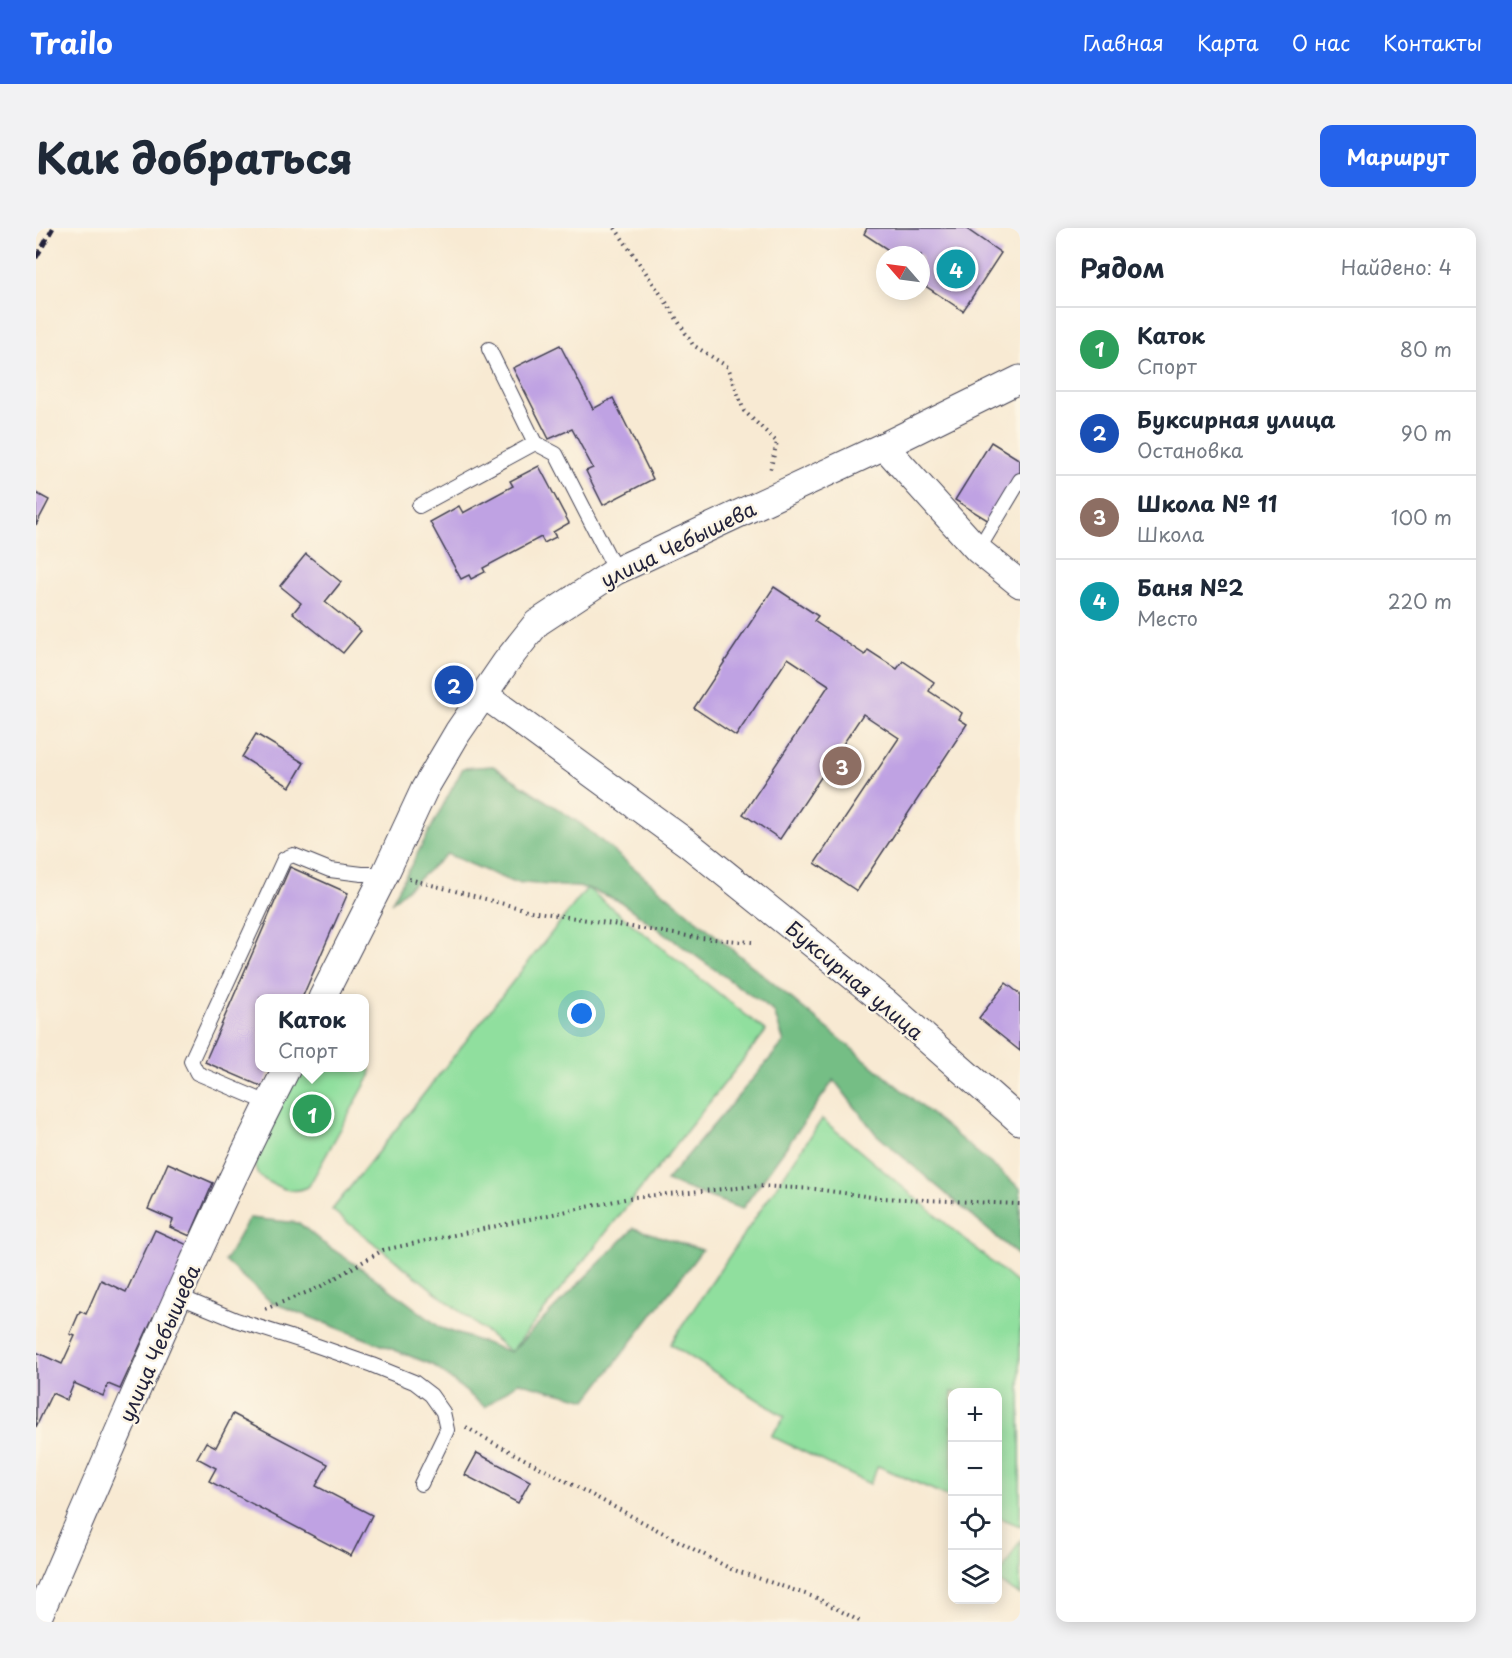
<!DOCTYPE html>
<html lang="ru">
<head>
<meta charset="utf-8">
<style>
  :root { --surface:#fff; --page:#f2f2f3; --text:#1f2937; --muted:#747a83; --line:#e0e1e3; --accent:#2563eb }
  body { margin:0; font-family:"Playpen Sans",sans-serif; background:var(--page); color:var(--text) }
  .controls { position:absolute; right:18px; bottom:18px; display:grid; overflow:hidden; border-radius:12px; box-shadow:0 3px 15px #0003 }
  .controls button { width:54px; height:54px; display:grid; place-items:center; padding:0; border:0; border-bottom:2px solid var(--line); background:var(--surface); color:var(--text); font:30px sans-serif }
  .compass { position:absolute; left:840px; top:18px; width:54px; height:54px; border-radius:50%; background:var(--surface); box-shadow:0 3px 15px #0003; rotate:298deg }
  .you { position:absolute; left:546px; top:786px; width:21px; height:21px; margin:-15px; border:4px solid #fff; border-radius:50%; background:#1a73e8; box-shadow:0 0 0 9px #1a73e833 }
  .badge { display:grid; place-items:center; width:39px; height:39px; border-radius:50%; background:var(--accent); color:#fff; font-size:20px; font-weight:700 }
  .pin { position:absolute; translate:-50% -50%; border:3px solid #fff; box-shadow:0 2px 6px #0006 }
  .popup { position:absolute; left:219px; top:766px; width:114px; height:78px; box-sizing:border-box; display:grid; place-content:center; border-radius:12px; background:var(--surface); filter:drop-shadow(0 2px 4px #0005); font-size:20px; white-space:nowrap; color:var(--muted) }
  .popup b { font-size:22px; color:var(--text) }
  .popup::after { content:''; position:absolute; left:50%; top:100%; margin-left:-12px; border:12px solid transparent; border-top-color:var(--surface) }
  .list { margin:0; padding:0; list-style:none }
  h2 { display:flex; justify-content:space-between; align-items:center; height:78px; margin:0; padding:0 24px; font-size:26px }
  h2 small { font-size:20px; font-weight:400; color:var(--muted) }
  .list li { display:grid; grid-template-columns:39px 1fr auto; gap:18px; align-items:center; box-sizing:border-box; height:84px; padding:0 24px; border-top:2px solid var(--line) }
  .list b { display:block; font-size:22px; white-space:nowrap }
  .list p { margin:0; font-size:20px; white-space:nowrap; color:var(--muted) }
  .list em { font-size:20px; font-style:normal; color:var(--muted) }
  .icon { flex:none; width:33px; height:33px; fill:none; stroke:currentColor; stroke-width:2; stroke-linecap:round; stroke-linejoin:round }
  .map { position:relative; flex:none; width:984px; height:1394px; overflow:hidden; border-radius:12px }
  header { display:flex; align-items:center; gap:36px; box-sizing:border-box; height:84px; padding:0 30px; background:var(--accent); color:#fff }
  header strong { font-size:28px }
  nav { display:flex; gap:33px; margin-inline-start:auto; font-size:21px }
  .intro { display:flex; align-items:center; justify-content:space-between; box-sizing:border-box; height:144px; padding:0 36px }
  h1 { margin:0; font-size:42px }
  .button { padding:15px 27px; border-radius:12px; background:var(--accent); color:#fff; font-size:21px; font-weight:700 }
  main { display:flex; gap:36px; padding:0 36px }
  aside { flex:1; background:var(--surface); border-radius:12px; box-shadow:0 3px 15px #0003 }
  .map>svg:first-child { display:block }
  .green { fill:#90df9e; stroke:#59806c; stroke-width:1.5 }
  .forest { fill:#74be85; stroke:#4b7060; stroke-width:1.5 }
  .building { fill:#bfa2e3 }
  .lines { fill:none; stroke-linecap:round; stroke-linejoin:round }
  .lane-casing { stroke:#424052; stroke-width:16 }
  .street-casing { stroke:#424052; stroke-width:29 }
  .path { stroke:#424052; stroke-width:4; stroke-dasharray:1.5 4.5; stroke-linecap:butt }
  .lane { stroke:#fff; stroke-width:14 }
  .street { stroke:#fff; stroke-width:27 }
  .rail { stroke:#22223b; stroke-width:4.5; stroke-dasharray:9 4.5; stroke-linecap:butt }
  .labels { text-anchor:middle; dominant-baseline:central; stroke-width:5; stroke-linejoin:round; paint-order:stroke }
  .street-label { font-size:20px; fill:#22223b; stroke:#fcf5e5 }
</style>
</head>
<body>
<header>
<strong>Trailo</strong>
<nav><a>Главная</a><a>Карта</a><a>О нас</a><a>Контакты</a></nav>
</header>
<div class="intro"><h1>Как добраться</h1><a class="button">Маршрут</a></div>
<main>
<div class="map">
<svg width="984" height="1394" viewBox="0 0 984 1394">
  <rect width="100%" height="100%" fill="#fcf5e5"/>
  <filter id="ink" filterUnits="userSpaceOnUse"><feTurbulence type="fractalNoise" baseFrequency=".0167" numOctaves="2"/><feDisplacementMap in="SourceGraphic" scale="12" xChannelSelector="R" yChannelSelector="G"/><feConvolveMatrix kernelMatrix="1 2 1 2 8 2 1 2 1" color-interpolation-filters="sRGB"/></filter>
  <filter id="wash" filterUnits="userSpaceOnUse"><feTurbulence type="fractalNoise" baseFrequency=".008" numOctaves="4" result="noise"/><feDisplacementMap in="SourceGraphic" scale="24" xChannelSelector="R" yChannelSelector="G"/><feGaussianBlur stdDeviation="1.35" result="paint"/><feColorMatrix in="noise" values="0 0 0 0 0 0 0 0 0 0 0 0 0 0 0 0 0 1.4 0 .05"/><feComposite in="paint" operator="in"/></filter>
  <g filter="url(#wash)">
    <rect width="100%" height="100%" fill="#f8ead3"/>
    <g class="green">
      <path d="M551,660L730,803L475,1124L296,982Z"/>
      <path d="M329,830C334,836 336,840 334,848L273,958C260,966 248,962 235,955C231,953 226,951 223,947C219,943 219,938 218,933L262,840H328Z"/>
      <path d="M786,891L984,1058V1298L962,1289V1164H916V1270L842,1238L834,1256L735,1208L749,1189L634,1116Z"/>
      <path d="M984,1312V1367L962,1354V1351Z"/>
    </g>
    <g class="forest">
      <path d="M457,538L545,596L984,960V1029L840,906L798,852L706,981L630,953L748,814L738,784L583,673L551,660L476,654L411,626L355,675L427,540Z"/>
      <path d="M213,990L263,995L287,1015L331,1044L405,1100L475,1124L598,1000L666,1022L551,1172L482,1154L449,1179L397,1137L235,1074L189,1033Z"/>
    </g>
    <g id="blocks">
      <g class="building">
        <path d="M831,0H929L965,25L927,83L885,55V27H860L828,6Z"/>
        <path d="M524,117L557,181L577,170L617,251L567,277L550,243L557,240L536,201L513,211L477,140Z"/>
        <path d="M955,214L984,232V244L953,293L919,272Z"/>
        <path d="M503,238L533,295L517,304L520,309L508,315L505,309L447,340L449,344L435,351L433,347L425,351L394,294L423,278L427,285L477,258L474,253Z"/>
        <path d="M0,265L13,272L0,297Z"/>
        <path d="M270,326L305,354L289,374L325,403L307,425L257,385L265,375L244,358Z"/>
        <path d="M738,359L782,388L778,393L829,427L832,422L861,441L867,433L898,454L893,463L926,485L923,491L931,496L821,663L779,635L863,510L827,486L744,611L707,586L793,457L752,430L700,508L658,480Z"/>
        <path d="M220,506L268,535L254,559L206,529Z"/>
        <path d="M254,639L312,665L266,770H224V840H235L227,859L169,834Z"/>
        <path d="M970,755L984,766V823L943,790Z"/>
        <path d="M132,935L177,955L154,1008L134,999L137,992L112,981Z"/>
        <path d="M119,1002L158,1020L124,1093L117,1089L84,1161L72,1156L67,1168L38,1155L31,1172L16,1165L0,1199V1124L26,1136L39,1108L34,1106L44,1083L50,1086L65,1052L90,1064Z"/>
        <path d="M197,1186L292,1236L280,1258L336,1287L315,1328L173,1253L180,1240L161,1230L170,1214L180,1219Z"/>
        <path d="M441,1225L494,1253L482,1275L429,1247Z"/>
      </g>
    </g>
  </g>
  <g filter="url(#ink)">
    <use href="#blocks" fill-opacity="0" stroke="#424052" stroke-width="1.5"/>
    <g class="lines">
      <defs>
        <g id="lane">
          <path d="M453,121L499,215L520,226L580,343"/>
          <path d="M383,278L499,215"/>
          <path d="M942,322L984,252"/>
          <path d="M232,875L161,845L155,833L248,631L257,627L294,642L326,646H349"/>
          <path d="M142,1068L200,1092L276,1116L336,1137L378,1154L395,1167L407,1184L411,1202L385,1256"/>
        </g>
        <g id="street">
          <path d="M848,218L942,322L984,356"/>
          <path d="M447,466L651,615L849,774L984,893"/>
          <path d="M286,770L349,646L389,560L422,504L470,434L501,395L580,343L848,218L984,151"/>
          <path d="M0,1394C81,1209 159,1019 251,840"/>
        </g>
      </defs>
      <use href="#lane" class="lane-casing"/>
      <use href="#street" class="street-casing"/>
      <g class="path">
        <path d="M579,0L630,74L657,117L692,139L708,183L741,214L734,243"/>
        <path d="M373,651L495,683L664,710L716,714"/>
        <path d="M229,1081L282,1060L347,1022L598,969L722,958L779,961L843,970L984,976"/>
        <path d="M430,1199L443,1207L695,1341L781,1370L825,1394"/>
      </g>
      <use href="#lane" class="lane"/>
      <use href="#street" class="street"/>
      <path class="rail" d="M0,30L17,0"/>
    </g>
  </g>
  <g class="labels">
    <g class="street-label">
      <text transform="translate(642 316) rotate(-26)">улица Чебышева</text>
      <text transform="translate(819 752) rotate(40)">Буксирная улица</text>
      <text transform="translate(123 1115) rotate(-66)">улица Чебышева</text>
    </g>
  </g>
</svg>
<div class="controls">
<button>+</button>
<button>−</button>
<button><svg class="icon" aria-label="locate" viewBox="0 0 24 24"><circle cx="12" cy="12" r="6"/><path d="M12 2v4M12 18v4M2 12h4M18 12h4"/></svg></button>
<button><svg class="icon" aria-label="layers" viewBox="0 0 24 24"><path d="M12 4l9 5-9 5-9-5zM3 14l9 5 9-5"/></svg></button>
</div>
<svg class="compass" viewBox="-18 -18 36 36"><path d="M0-13l5 13h-10z" fill="#e53935"/><path d="M0 13l5-13h-10z" fill="#747a83"/></svg>
<div class="you"></div>
<div class="pin badge" style="left:276px;top:886px;background:#2e9e5b">1</div>
<div class="popup"><b>Каток</b>Спорт</div>
<div class="pin badge" style="left:418px;top:457px;background:#1a4fb4">2</div>
<div class="pin badge" style="left:806px;top:538px;background:#8d6e63">3</div>
<div class="pin badge" style="left:920px;top:41px;background:#0f9aa8">4</div>
</div>
<aside>
<h2>Рядом<small>Найдено: 4</small></h2>
<ul class="list">
<li><span class="badge" style="background:#2e9e5b">1</span><div><b>Каток</b><p>Спорт</p></div><em>80 m</em></li>
<li><span class="badge" style="background:#1a4fb4">2</span><div><b>Буксирная улица</b><p>Остановка</p></div><em>90 m</em></li>
<li><span class="badge" style="background:#8d6e63">3</span><div><b>Школа № 11</b><p>Школа</p></div><em>100 m</em></li>
<li><span class="badge" style="background:#0f9aa8">4</span><div><b>Баня №2</b><p>Место</p></div><em>220 m</em></li>
</ul>
</aside>
</main>
</body>
</html>
